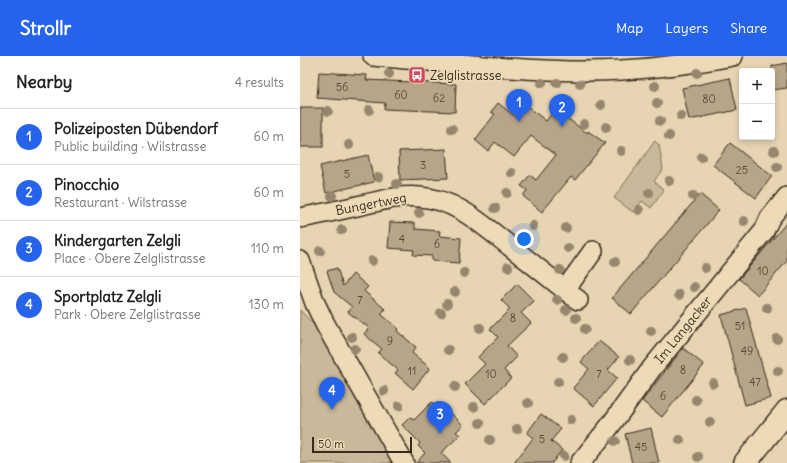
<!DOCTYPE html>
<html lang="en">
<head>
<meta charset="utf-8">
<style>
  :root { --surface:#fff; --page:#f6f6f6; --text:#222; --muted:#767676; --line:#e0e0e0; --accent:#2563eb }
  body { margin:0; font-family:Delius,sans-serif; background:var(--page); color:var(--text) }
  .controls { position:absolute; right:12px; top:12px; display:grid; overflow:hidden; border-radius:4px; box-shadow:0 2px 6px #0003 }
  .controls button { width:36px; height:36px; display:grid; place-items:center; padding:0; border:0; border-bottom:1px solid var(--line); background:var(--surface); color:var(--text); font:20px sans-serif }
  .scale { position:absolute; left:12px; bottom:10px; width:100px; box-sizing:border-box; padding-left:4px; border:2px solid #3b2a1e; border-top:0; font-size:11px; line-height:14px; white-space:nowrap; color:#3b2a1e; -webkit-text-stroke:3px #eddbb8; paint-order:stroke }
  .you { position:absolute; left:224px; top:183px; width:14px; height:14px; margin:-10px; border:3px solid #fff; border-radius:50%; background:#1a73e8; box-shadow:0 0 0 6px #1a73e833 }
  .badge { display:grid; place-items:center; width:26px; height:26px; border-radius:50%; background:var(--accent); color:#fff; font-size:13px; font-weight:700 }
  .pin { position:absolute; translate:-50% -33px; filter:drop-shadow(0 1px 2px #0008) }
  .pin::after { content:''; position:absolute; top:21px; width:14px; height:12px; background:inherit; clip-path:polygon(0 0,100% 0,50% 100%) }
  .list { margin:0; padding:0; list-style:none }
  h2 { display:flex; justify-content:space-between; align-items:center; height:52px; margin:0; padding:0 16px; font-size:17px }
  h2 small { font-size:13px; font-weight:400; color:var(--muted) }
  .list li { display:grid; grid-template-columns:26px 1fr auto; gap:12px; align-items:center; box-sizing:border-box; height:56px; padding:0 16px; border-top:1px solid var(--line) }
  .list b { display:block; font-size:15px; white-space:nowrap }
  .list p { margin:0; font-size:13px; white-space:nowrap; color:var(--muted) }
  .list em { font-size:13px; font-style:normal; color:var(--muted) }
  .map { position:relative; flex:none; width:487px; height:407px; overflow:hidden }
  header { display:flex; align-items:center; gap:24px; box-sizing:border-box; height:56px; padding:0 20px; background:var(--accent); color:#fff }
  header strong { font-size:19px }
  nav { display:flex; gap:22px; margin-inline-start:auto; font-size:14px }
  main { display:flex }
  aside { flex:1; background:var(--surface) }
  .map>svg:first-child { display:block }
  .green { fill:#c9b899; stroke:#82715c }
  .building { fill:#b6a588; stroke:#3b2a1e }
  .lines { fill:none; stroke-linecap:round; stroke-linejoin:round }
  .minor-casing { stroke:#3b2a1e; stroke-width:22 }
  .major-casing { stroke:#3b2a1e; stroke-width:25 }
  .minor { stroke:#eddbb8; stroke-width:19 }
  .major { stroke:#eddbb8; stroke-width:22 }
  .tree { fill:#97866e }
  .labels { text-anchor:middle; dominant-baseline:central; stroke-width:3.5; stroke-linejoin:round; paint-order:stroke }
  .number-label { font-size:11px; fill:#5a4938 }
  .poi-label { font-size:13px; fill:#3b2a1e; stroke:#eddbb8; text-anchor:start }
  .street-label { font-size:13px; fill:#3b2a1e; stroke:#eddbb8 }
</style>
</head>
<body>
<header>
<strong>Strollr</strong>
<nav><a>Map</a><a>Layers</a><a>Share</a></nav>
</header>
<main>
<aside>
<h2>Nearby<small>4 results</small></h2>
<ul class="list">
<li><span class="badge">1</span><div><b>Polizeiposten Dübendorf</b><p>Public building · Wilstrasse</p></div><em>60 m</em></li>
<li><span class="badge">2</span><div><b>Pinocchio</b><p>Restaurant · Wilstrasse</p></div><em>60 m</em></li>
<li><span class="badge">3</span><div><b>Kindergarten Zelgli</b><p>Place · Obere Zelglistrasse</p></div><em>110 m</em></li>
<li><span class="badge">4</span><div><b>Sportplatz Zelgli</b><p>Park · Obere Zelglistrasse</p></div><em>130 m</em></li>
</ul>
</aside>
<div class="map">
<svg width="487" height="407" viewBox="0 0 487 407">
  <rect width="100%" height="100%" fill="#e6d4b2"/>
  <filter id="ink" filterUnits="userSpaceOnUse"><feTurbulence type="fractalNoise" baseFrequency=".025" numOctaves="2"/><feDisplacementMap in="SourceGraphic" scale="8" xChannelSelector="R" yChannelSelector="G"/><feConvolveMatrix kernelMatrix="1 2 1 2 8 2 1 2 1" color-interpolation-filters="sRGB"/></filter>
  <g filter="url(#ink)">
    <g class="green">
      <path d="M355,85L359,89L363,113L354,125L364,134L351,152L342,145L333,156L314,142Z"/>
      <path d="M0,254L15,270L26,289L95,407H0Z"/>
    </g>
    <g class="building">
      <path d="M487,7V32L472,34V10Z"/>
      <path d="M19,16L67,19L66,24L156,28L155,56L84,53L85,47L17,42Z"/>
      <path d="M430,22L437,54L389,64L382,32Z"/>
      <path d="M198,47L217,62L227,50L246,65L255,53L287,77L288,75L305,87L275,124L271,121L242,156L223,140L227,134L221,130L230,119L236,124L256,99L231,80L214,101L195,86L188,95L175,84L195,58L191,56Z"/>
      <rect x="0" y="52" width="23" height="39"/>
      <path d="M430,87L472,120L456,142L413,109Z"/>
      <path d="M146,93L148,122L100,124L99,95Z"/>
      <path d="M68,99L74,126L26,137L20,110Z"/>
      <path d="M400,138L419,154L331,258L312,242Z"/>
      <path d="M90,166L115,167V173L140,175L139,180L161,182L159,207L132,205V200L113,199L114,194L88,192Z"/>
      <path d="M487,166V205L458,239L439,223Z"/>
      <path d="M37,212L43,230L53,218L68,231L64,235L85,253L81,258L99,273L97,275L116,291L112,297L130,312L113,333L95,317L98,314L78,297L82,293L64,278L69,272L48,256L52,251L34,236L27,215Z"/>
      <path d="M217,228L234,245L221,257L231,267L207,290L217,301L204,314L211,322L185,348L165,328L185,308L178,301L198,281L190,273L210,253L201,244Z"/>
      <path d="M446,252L471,342L445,349L421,259Z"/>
      <path d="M299,285L319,301L308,314L317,322L294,350L273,332L289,313L281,306Z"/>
      <path d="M383,292L404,309L362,361L342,345Z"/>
      <path d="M132,346L146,360L150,356L163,369L156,376L160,379L141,397L151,407H116L125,397L118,390L120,387L102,369L110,361L114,364Z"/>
      <path d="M241,358L261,373L251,385L262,394L252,407H214L233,382L227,377Z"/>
      <path d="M351,372L359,407H332L325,378Z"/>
    </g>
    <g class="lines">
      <defs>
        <g id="minor">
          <path d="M73,0C145,6 216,15 288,15C337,15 385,9 433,0"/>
          <path d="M0,162C22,158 44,153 66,148C83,144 101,139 120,141C156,143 184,170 211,191C234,209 256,227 278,244"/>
          <path d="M0,205L15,247L25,268L104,407"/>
          <path d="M265,234L293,195"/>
          <path d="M280,407L310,370L352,312L464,175L470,162L487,141"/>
        </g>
        <path id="major" d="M445,407L487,355"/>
      </defs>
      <use href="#minor" class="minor-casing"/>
      <use href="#major" class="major-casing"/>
      <use href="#minor" class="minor"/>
      <use href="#major" class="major"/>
    </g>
    <g class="tree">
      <circle cx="397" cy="17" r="5"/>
      <circle cx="89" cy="18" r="5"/>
      <circle cx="242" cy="27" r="5"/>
      <circle cx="257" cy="27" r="5"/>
      <circle cx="280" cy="28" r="5"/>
      <circle cx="355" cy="30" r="5"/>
      <circle cx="357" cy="47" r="5"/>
      <circle cx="301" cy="49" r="5"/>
      <circle cx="69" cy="54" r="5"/>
      <circle cx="28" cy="55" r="5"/>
      <circle cx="381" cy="60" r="5"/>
      <circle cx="360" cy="65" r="5"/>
      <circle cx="284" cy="68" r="5"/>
      <circle cx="306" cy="71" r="5"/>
      <circle cx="152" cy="73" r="5"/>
      <circle cx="369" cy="80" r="5"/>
      <circle cx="49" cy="89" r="5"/>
      <circle cx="321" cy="95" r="5"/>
      <circle cx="474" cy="95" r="5"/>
      <circle cx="401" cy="101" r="5"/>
      <circle cx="477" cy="111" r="5"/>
      <circle cx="212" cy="117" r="5"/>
      <circle cx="78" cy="121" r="5"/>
      <circle cx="369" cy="125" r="5"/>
      <circle cx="97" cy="128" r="5"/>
      <circle cx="207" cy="137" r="5"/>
      <circle cx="349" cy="137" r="5"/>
      <circle cx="32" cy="140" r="5"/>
      <circle cx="393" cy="140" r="5"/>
      <circle cx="195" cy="152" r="5"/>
      <circle cx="339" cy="154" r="5"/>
      <circle cx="119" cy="157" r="5"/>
      <circle cx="444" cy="165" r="5"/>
      <circle cx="233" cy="170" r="5"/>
      <circle cx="266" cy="172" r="5"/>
      <circle cx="42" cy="174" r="5"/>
      <circle cx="268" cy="192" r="5"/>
      <circle cx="20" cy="195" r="5"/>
      <circle cx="72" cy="205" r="5"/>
      <circle cx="315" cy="206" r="5"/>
      <circle cx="208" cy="211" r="5"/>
      <circle cx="405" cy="212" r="5"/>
      <circle cx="260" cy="214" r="5"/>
      <circle cx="164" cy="217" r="5"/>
      <circle cx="394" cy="231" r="5"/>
      <circle cx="155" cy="236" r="5"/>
      <circle cx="379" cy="239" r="5"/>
      <circle cx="257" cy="244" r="5"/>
      <circle cx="147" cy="248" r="5"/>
      <circle cx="467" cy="252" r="5"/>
      <circle cx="266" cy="254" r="5"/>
      <circle cx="141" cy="257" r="5"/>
      <circle cx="276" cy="262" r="5"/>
      <circle cx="180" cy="272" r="5"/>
      <circle cx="285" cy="273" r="5"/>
      <circle cx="351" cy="275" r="5"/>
      <circle cx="52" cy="281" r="5"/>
      <circle cx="477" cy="283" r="5"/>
      <circle cx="55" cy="293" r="5"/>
      <circle cx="148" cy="294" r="5"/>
      <circle cx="263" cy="301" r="5"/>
      <circle cx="330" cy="304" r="5"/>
      <circle cx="478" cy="315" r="5"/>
      <circle cx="258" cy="326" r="5"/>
      <circle cx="413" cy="327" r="5"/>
      <circle cx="155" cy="331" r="5"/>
      <circle cx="84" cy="335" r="5"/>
      <circle cx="396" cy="344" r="5"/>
      <circle cx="228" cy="347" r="5"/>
      <circle cx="99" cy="350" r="5"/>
      <circle cx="174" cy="351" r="5"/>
      <circle cx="271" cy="364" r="5"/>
      <circle cx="410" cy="366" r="5"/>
      <circle cx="180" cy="367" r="5"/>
      <circle cx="217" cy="373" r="5"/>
      <circle cx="190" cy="384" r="5"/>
      <circle cx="380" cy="384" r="5"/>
      <circle cx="315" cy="385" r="5"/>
      <circle cx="264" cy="400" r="5"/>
      <circle cx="398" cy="401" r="5"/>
    </g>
  </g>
  <defs>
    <symbol id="bus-square" viewBox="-11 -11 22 22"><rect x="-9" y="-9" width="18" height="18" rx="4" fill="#d1495b" stroke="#eddbb8"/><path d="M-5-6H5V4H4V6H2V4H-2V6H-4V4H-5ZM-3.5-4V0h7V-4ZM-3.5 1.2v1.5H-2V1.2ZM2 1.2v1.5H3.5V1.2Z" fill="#fff"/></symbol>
  </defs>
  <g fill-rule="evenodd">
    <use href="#bus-square" x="107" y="9" width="20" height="20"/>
  </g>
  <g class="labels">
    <g class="number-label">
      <text x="42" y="31">56</text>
      <text x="101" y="39">60</text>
      <text x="139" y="42">62</text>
      <text x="409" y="43">80</text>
      <text x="123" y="109">3</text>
      <text x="442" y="114">25</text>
      <text x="47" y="118">5</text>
      <text x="102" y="183">4</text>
      <text x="137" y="188">6</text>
      <text x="463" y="215">10</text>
      <text x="60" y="244">7</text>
      <text x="213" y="262">8</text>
      <text x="440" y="270">51</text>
      <text x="90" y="285">9</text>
      <text x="447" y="295">49</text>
      <text x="383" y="314">8</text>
      <text x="112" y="315">11</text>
      <text x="191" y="318">10</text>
      <text x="299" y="318">7</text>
      <text x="455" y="326">47</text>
      <text x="363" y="340">6</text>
      <text x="242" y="383">5</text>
      <text x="341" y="391">45</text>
    </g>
    <g class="poi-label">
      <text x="130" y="19">Zelglistrasse</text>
    </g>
    <g class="street-label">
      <text transform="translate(71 148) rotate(-11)">Bungertweg</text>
      <text transform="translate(383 274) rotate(-51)">Im Langacker</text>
    </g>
  </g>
</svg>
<div class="controls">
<button>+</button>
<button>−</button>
</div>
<div class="scale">50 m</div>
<div class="you"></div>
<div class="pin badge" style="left:219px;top:66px">1</div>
<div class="pin badge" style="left:262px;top:71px">2</div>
<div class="pin badge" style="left:140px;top:378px">3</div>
<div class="pin badge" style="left:32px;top:354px">4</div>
</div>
</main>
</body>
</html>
